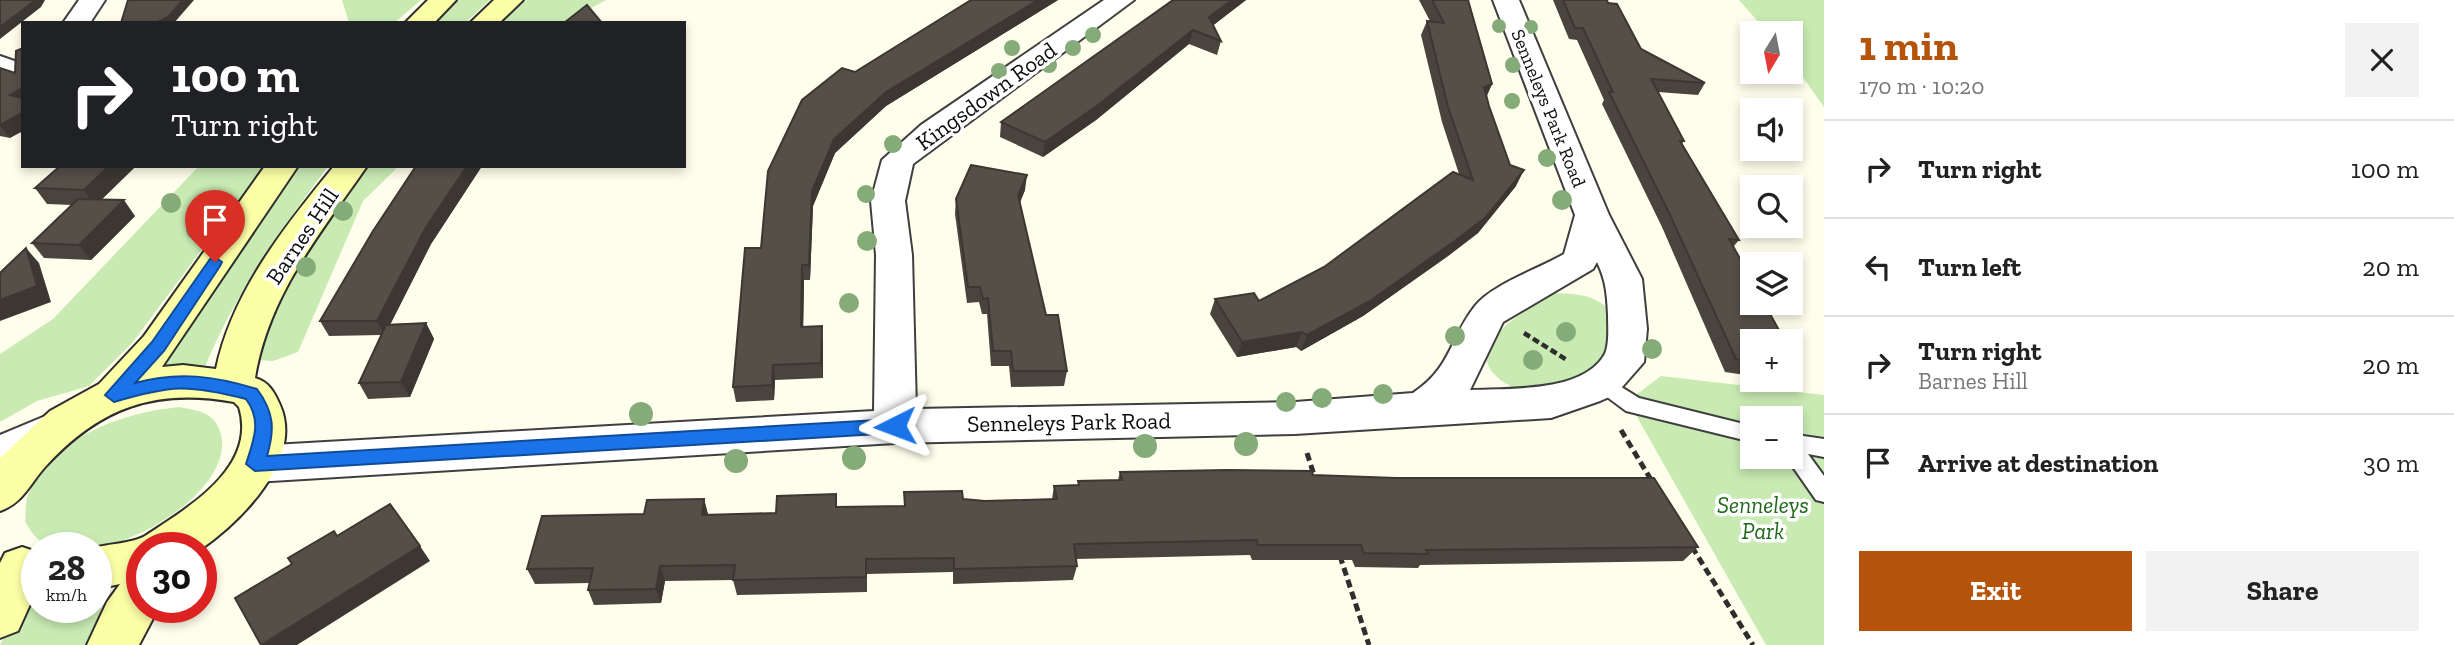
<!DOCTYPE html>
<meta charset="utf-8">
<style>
:root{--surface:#fff;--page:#f2f2f2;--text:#222;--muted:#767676;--line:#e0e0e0;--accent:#b45309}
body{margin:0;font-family:"Zilla Slab",serif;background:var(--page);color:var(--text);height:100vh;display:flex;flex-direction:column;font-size:26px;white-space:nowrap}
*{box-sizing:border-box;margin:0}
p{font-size:23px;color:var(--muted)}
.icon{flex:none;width:38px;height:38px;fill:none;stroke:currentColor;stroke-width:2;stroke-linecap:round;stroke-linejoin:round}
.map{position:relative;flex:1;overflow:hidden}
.details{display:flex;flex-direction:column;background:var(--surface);width:630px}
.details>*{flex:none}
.hud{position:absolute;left:21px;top:21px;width:665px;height:147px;border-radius:0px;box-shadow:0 4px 10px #0003;background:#202124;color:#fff;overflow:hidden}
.needle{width:46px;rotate:190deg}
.tools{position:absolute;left:1740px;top:21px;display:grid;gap:14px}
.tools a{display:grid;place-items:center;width:63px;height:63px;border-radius:0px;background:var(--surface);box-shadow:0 4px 10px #0003;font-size:35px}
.speed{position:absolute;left:21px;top:532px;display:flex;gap:14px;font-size:35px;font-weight:700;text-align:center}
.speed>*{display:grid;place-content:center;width:91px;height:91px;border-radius:50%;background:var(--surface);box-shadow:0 4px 10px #0003;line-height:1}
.speed small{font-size:18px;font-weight:400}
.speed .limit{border:10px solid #d22;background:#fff;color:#111}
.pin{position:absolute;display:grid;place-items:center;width:60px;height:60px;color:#fff;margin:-72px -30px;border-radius:50% 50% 50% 0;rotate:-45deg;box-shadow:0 0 7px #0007}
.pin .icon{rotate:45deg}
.me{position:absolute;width:77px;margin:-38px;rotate:267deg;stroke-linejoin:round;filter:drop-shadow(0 0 5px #0008)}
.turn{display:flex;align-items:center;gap:24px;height:147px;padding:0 35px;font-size:32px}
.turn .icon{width:91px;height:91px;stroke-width:2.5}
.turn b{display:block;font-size:49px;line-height:60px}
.round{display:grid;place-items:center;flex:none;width:74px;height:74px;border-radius:0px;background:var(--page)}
.summary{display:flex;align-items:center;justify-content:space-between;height:119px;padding:0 35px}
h1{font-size:42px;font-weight:700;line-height:52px;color:var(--accent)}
.primary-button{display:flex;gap:14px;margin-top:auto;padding:14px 35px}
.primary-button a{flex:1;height:80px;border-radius:0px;background:var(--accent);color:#fff;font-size:28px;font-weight:700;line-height:80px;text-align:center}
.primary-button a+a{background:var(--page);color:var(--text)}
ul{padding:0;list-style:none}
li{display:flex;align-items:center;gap:21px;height:98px;padding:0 35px;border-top:2px solid var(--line)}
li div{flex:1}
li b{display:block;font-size:26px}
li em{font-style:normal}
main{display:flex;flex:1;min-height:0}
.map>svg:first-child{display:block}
.green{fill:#c9ebb3;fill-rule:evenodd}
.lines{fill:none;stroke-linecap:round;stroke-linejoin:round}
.service-casing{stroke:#3f3f3f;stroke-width:4}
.minor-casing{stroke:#3f3f3f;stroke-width:4}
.tertiary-casing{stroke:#3f3f3f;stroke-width:4}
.secondary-casing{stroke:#2e2e2e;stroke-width:4}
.path-far1{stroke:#2e2e2e;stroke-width:4.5;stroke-dasharray:7 3.5;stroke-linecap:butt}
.path{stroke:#2e2e2e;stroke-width:5;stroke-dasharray:8 4.5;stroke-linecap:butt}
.service{fill:#fff;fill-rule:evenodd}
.minor{fill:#fff;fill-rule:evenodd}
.tertiary{fill:#fff;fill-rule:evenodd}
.secondary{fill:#fdffa7;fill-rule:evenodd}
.tree{fill:#84ab78}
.wall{fill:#4a443e}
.shaded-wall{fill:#3c3732}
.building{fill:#564f48;stroke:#3c3732;stroke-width:2}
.route{fill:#1a73e8;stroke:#114b97;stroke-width:2}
.labels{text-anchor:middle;stroke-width:7;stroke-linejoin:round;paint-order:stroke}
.far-street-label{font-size:19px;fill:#0c0c0c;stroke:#fff}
.street-label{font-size:23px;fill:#0c0c0c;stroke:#fff}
.park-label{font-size:23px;font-style:italic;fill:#1f6719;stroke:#fff}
</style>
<main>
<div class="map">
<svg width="1824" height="645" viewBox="0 0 1824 645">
<rect width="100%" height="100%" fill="#fffeec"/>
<g class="green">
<path d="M342,0H421L394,23H349Z"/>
<path d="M456,0H490L465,23H430Z"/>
<path d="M527,0H606L564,23H497Z"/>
<path d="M1739,0H1824V107L1790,59V33H1768Z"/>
<path d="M199,166H264L133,342L89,386L37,401L0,422V354L53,319Z"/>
<path d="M291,166H328C280,231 235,294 204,369L152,375Z"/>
<path d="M360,166H399L363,201L298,352L273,361L257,360L285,284Z"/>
<path d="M1554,293C1570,294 1586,293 1601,303C1630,322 1607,370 1584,385C1560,401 1514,396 1494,374C1489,370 1487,361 1484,355C1497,325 1526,310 1554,293Z"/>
<path d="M1661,376L1824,395V645H1766L1628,401ZM1752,418H1790V457H1752Z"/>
<path d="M180,407C188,409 199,410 206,414C216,419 221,430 222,440C228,504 84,579 38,539C33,535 29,527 25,522C26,514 25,503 28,495C51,437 124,412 180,407Z"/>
<path d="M105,596L89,645H0L20,606L96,607V597Z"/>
</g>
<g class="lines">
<defs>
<g id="service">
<path d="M1602,375L1639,398L1752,426V442L1626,411L1595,388L1592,383L1595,378Z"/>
<path d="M1790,434L1824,439V457L1808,454L1824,476V502L1816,500L1786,457H1790Z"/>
</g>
<g id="minor">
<path d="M79,0H105L90,23H63Z"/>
<path d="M1104,0H1134L913,164L905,201L912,255L916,409L1295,402L1413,393C1452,367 1449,339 1475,306C1491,285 1540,268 1564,254L1575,215L1493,0H1519L1609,215L1642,279L1647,329L1644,362L1616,394L1600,401L1551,418L1295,434L895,443L255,482L239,477L233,464L239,451L255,446L874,411L876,255L871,201L882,160L921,125ZM1597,262C1606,280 1607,295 1608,315C1608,326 1610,348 1603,357C1579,393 1508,388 1470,390L1503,322L1593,269Z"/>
<path d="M0,56L23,64V84L0,75Z"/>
</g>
<path id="tertiary" d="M55,412L70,417L76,429C63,454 26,461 0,469V435Z"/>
<g id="secondary">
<path d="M428,0H456L434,23H405Z"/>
<path d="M494,0H523L499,23H470Z"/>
<path d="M265,166H298L162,367L183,365L216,369C232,292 285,226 334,166H367C320,234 269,294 255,378C269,382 274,392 280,405C304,459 241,521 201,549L142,548V607H159L139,645H87L107,602L120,584L96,589V548H93C108,544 134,543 145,536C187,508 258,468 239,407L234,402C155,388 100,407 45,467C29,485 23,503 0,511V458L50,411L99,384L144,336Z"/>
<path d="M22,547L37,552V589L18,631L0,638V563L5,553Z"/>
</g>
</defs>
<use href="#service" class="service-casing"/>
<use href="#minor" class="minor-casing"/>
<use href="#tertiary" class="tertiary-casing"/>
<use href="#secondary" class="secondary-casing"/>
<path class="path-far1" d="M1524,333L1567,360"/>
<g class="path">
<path d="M1621,430L1653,483"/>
<path d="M1307,453L1315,478"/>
<path d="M1692,547L1753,645"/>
<path d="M1340,556L1369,645"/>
</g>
<use href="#service" class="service"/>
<use href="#minor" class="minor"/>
<use href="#tertiary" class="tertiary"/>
<use href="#secondary" class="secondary"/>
</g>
<g class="tree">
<circle cx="1499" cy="26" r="7"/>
<circle cx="1531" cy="27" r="7"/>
<circle cx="1093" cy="35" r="8"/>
<circle cx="1012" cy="48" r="8"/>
<circle cx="1073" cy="48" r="8"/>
<circle cx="1049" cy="65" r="8"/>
<circle cx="1513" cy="65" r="8"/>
<circle cx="999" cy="71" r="8"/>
<circle cx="1512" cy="101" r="8"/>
<circle cx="893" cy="144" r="9"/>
<circle cx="1547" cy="158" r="9"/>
<circle cx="866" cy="194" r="9"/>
<circle cx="1562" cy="200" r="10"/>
<circle cx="171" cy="203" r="10"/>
<circle cx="343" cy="211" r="10"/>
<circle cx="196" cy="230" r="10"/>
<circle cx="867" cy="241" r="10"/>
<circle cx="306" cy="267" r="10"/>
<circle cx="849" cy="303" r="10"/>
<circle cx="1566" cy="332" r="10"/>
<circle cx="1455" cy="336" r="10"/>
<circle cx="1652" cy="349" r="10"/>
<circle cx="1533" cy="360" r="10"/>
<circle cx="1383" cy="394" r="10"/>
<circle cx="1322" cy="398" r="10"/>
<circle cx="1286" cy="402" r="10"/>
<circle cx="641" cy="414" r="12"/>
<circle cx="1246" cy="444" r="12"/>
<circle cx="1145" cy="446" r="12"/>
<circle cx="854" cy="458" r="12"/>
<circle cx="736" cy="461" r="12"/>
</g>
<g class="wall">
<path d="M971,0H1058L886,106L835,153L813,206L810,280H804L803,327L823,341V378L775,380L774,400L736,402L733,387L761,248L855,72Z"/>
<path d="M1173,0H1246L1213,25L1221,41L1217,55L1189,44L1096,120L1043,157L1000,137L1001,122Z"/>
<path d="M1419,0H1468L1492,84L1486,97L1489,106L1516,186L1478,233L1448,256L1363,316L1301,351L1296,347L1237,357L1210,314L1215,299L1259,301L1324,267L1459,174L1442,122L1421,35L1427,21H1430Z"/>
<path d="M1553,0H1607L1641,49L1705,83L1698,95L1658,92L1684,141L1682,144L1739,240L1734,246L1752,341V376L1725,372L1662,227L1602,104L1604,100L1577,40L1569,39Z"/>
<path d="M0,68L10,138L0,136Z"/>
<path d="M60,166H136L102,199L135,216L91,260L44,258L32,243L72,205L47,204L35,188Z"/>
<path d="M416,166H482L431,244L390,324L426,323L434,339L410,397L368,399L359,383L381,335L329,336L320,321Z"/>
<path d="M1025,190L1020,202L1046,315L1067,371L1064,386L1011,387L1009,366H991L987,314H982L979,302L967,303L955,214L956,199Z"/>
<path d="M1790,351L1801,370L1789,382L1773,380H1790Z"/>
<path d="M1120,472L1313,475L1698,547L1683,561L1420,565L1418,568L1355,567L1352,560H1252L1250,555L1076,559L1077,566L1073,580L953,584V572L867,574V592L737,595L733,580L665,581L661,603L594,605L588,590L590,583L535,584L527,569L644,514L704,499L708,515L776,513L836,494L837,507L904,506L963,499L985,501L1052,499L1054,486L1078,485V481L1118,480Z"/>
</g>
<g class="shaded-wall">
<path d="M36,0H45L41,7L0,39V27Z"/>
<path d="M183,0H194L174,23H156Z"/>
<path d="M1038,0H1058L886,106L835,153L813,206L810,280L809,265L812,191L834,139L886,92Z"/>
<path d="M1232,0H1246L1206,31L1209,17Z"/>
<path d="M1193,30L1189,44L1096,120L1043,157L1045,142Z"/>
<path d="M1492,84L1486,98L1484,87Z"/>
<path d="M23,88V106L10,95Z"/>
<path d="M23,112V131L10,138L0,125Z"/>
<path d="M109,166H136L95,206L84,190Z"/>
<path d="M467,166H482L431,244L385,335L377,321L425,229Z"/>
<path d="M1524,170L1516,186L1478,233L1448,256L1363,316L1301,351L1307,335Z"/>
<path d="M1027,175L1025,190L1017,210L1018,195Z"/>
<path d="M124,200L135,216L91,260L79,245Z"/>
<path d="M26,248L39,263L51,302L0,321V300Z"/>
<path d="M802,265L804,280L803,342L801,327Z"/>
<path d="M426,323L434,339L410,397L401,382Z"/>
<path d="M822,326L823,341V378L821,363Z"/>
<path d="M1302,332L1296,347L1237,357L1242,342Z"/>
<path d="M773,365L775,380L774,400L772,385Z"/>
<path d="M704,499L708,514L706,530L702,515Z"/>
<path d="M420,546L430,561L297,645H262Z"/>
<path d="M660,566L665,581L661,603L656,589Z"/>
</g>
<g class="building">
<path d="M0,0H36L0,27Z"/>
<path d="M128,0H183L168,17L156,23H121Z"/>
<path d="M971,0H1038L886,92L834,139L812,191L809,265H802L801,327L822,326L821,363L773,365L772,385L733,387L745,248H761L768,171L802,100L842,68L855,72Z"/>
<path d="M1173,0H1232L1209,17L1221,41L1193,30L1098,105L1045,142L1001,122Z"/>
<path d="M1432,0H1468L1492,84L1484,87L1489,106L1510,165L1524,170L1486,217L1456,240L1370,301L1307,335L1302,332L1242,342L1215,299L1254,293L1259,301L1324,267L1453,172L1473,180L1448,107L1427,21L1444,23Z"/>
<path d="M1563,0H1607L1608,3L1617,4L1641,49L1705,83L1651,79L1684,141H1680L1739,240L1729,239L1752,280V303H1764L1785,341H1752V362L1736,359L1670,215L1609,92H1613L1583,28H1575Z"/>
<path d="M587,5L602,23H564Z"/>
<path d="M23,48V88L10,95L23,98V112L0,125V68L15,73L16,51Z"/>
<path d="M971,165L1027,175L1018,195L1046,315H1058L1067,371H1013L1011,351H993L988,298L983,299L980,287H968L956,199Z"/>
<path d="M60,166H109L84,190L35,188Z"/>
<path d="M416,166H467L425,229L377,321H320L373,231Z"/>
<path d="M78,199L124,200L79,245L32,243Z"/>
<path d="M26,248L37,286L0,300V273Z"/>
<path d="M426,323L401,382L359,383L386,325Z"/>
<path d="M1790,351L1801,370L1790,368Z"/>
<path d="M1227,470L1312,471L1313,475L1396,478H1654L1698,547L1426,550L1428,554L1364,553L1361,545H1258L1257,540L1074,544L1077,566L954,569V558L866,559V577L733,580L735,565L660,566L656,589L588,590L593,568L527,569L542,516L644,514L647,500L704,499L702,515L776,513L777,496L836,494V507L905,506L904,492L962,491L963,499L985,501L1057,499L1054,486L1079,485L1078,481L1122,480L1120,472Z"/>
<path d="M390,504L420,546L261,645L235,598L292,564L288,558L334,531L337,536Z"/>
</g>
<path class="route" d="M215,257L222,262L220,266L164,351L135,383C178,371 215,376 257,389C274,412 275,429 267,456L895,419L904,426L895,433L255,471L246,464C254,439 262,421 246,399C188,384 171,385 114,402L105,395L152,342L210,259Z"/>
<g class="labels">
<g class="far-street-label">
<text transform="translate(1549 108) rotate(68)" y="7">Senneleys Park Road</text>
</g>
<g class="street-label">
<text transform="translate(986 96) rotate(-36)" y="8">Kingsdown Road</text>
<text transform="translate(302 236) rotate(-56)" y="8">Barnes Hill</text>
<text transform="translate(1069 422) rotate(-1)" y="8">Senneleys Park Road</text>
</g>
<g class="park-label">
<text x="1763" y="513">Senneleys<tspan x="1763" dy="26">Park</tspan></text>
</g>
</g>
</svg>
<div class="tools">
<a><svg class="needle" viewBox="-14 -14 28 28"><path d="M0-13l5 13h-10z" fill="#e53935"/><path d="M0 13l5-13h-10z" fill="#767676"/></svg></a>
<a><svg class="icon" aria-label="sound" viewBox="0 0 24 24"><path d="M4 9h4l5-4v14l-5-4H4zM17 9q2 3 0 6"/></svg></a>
<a><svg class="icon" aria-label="search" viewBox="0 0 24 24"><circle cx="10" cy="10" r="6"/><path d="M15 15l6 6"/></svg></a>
<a><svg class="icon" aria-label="layers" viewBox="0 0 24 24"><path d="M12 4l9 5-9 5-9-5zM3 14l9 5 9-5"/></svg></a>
<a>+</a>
<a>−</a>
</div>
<div class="speed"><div>28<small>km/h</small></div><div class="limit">30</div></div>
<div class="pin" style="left:215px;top:262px;background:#d93025"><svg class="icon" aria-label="arrive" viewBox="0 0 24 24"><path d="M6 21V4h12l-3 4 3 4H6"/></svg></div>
<svg class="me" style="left:895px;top:426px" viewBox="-20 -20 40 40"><path d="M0-17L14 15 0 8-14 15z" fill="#1a73e8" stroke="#fff" stroke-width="4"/></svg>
<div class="hud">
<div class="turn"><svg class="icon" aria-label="right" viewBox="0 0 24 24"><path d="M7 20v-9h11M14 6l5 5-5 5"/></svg><div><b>100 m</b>Turn right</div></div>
</div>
</div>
<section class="details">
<div class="summary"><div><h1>1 min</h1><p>170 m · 10:20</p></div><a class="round"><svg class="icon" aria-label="close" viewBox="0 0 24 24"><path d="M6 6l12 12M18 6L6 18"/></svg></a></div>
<ul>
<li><svg class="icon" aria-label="right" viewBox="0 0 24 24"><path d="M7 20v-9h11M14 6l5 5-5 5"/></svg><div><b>Turn right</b></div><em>100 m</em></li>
<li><svg class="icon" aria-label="left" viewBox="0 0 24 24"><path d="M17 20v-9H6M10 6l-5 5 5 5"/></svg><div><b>Turn left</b></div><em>20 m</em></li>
<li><svg class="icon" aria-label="right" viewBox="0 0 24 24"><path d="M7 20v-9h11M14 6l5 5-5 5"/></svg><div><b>Turn right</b><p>Barnes Hill</p></div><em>20 m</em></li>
<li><svg class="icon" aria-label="arrive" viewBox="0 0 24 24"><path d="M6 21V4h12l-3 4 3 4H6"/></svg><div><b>Arrive at destination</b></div><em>30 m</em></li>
</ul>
<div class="primary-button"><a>Exit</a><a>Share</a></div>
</section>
</main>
